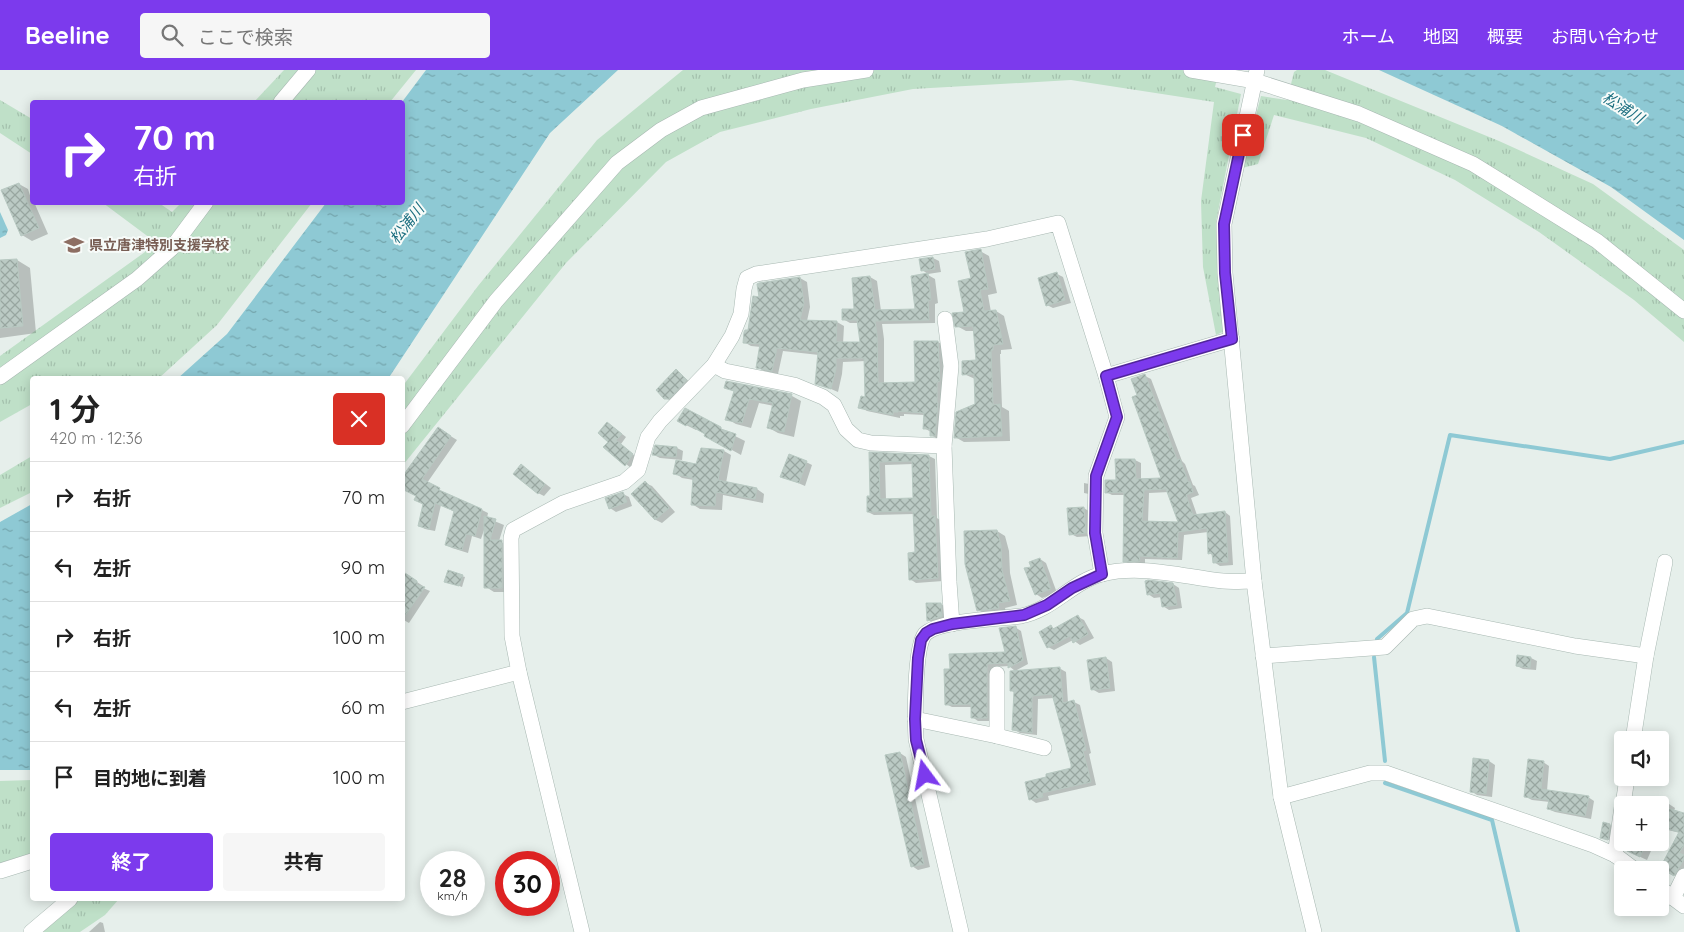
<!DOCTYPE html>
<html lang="ja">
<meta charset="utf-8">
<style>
:root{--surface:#fff;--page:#f6f6f6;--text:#222;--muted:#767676;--line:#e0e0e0;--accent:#7c3aed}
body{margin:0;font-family:Quicksand,"Noto Sans JP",sans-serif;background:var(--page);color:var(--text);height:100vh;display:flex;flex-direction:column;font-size:19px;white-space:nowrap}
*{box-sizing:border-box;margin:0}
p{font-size:16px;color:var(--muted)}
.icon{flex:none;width:28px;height:28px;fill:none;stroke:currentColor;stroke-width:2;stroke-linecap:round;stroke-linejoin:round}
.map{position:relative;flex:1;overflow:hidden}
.drawer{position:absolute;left:30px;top:306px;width:375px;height:525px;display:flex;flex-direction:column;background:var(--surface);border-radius:5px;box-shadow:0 2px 12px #0003}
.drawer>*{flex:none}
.top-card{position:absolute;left:30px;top:30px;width:375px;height:105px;border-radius:5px;box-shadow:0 2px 12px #0003;background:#7c3aed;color:#fff;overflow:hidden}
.buttons{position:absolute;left:1614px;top:661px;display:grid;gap:10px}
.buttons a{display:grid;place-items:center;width:55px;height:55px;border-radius:5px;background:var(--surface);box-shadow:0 2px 12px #0003;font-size:25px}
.speed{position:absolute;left:420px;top:781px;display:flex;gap:10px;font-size:25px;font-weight:700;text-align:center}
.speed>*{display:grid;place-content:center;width:65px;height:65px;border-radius:50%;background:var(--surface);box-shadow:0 2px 12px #0003;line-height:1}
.speed small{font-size:12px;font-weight:400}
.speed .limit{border:8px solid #d22;background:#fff;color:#111}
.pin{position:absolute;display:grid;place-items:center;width:42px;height:42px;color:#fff;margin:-21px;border-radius:10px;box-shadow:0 2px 8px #0006}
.me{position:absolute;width:55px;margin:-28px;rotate:347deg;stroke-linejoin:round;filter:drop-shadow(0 0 4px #0008)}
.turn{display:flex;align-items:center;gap:18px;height:105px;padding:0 20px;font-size:22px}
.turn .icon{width:65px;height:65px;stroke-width:2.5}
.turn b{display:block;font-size:35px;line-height:42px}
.round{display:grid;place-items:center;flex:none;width:52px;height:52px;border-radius:5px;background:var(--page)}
.headline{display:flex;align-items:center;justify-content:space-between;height:85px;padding:0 20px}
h1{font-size:30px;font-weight:700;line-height:38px}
.cta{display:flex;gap:10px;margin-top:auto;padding:10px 20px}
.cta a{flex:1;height:58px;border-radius:5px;background:var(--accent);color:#fff;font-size:20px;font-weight:700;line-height:58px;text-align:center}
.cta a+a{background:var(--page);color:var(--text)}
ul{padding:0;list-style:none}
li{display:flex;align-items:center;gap:15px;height:70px;padding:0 20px;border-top:1px solid var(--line)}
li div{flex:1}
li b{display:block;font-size:19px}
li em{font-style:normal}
header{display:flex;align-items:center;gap:30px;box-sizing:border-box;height:70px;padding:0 25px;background:var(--accent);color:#fff}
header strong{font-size:24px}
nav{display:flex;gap:28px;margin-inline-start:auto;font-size:18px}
.search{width:350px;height:45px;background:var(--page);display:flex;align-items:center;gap:12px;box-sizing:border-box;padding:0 18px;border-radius:5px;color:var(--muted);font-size:19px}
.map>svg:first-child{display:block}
.grass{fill:url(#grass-tufts)}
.water{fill:url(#water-ripples)}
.shadow{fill:#0003;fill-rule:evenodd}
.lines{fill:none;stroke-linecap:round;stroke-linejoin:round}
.stream{stroke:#8ec9d4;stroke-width:4}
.building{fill:url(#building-cross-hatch);stroke:#b8c9c2;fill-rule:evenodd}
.minor-casing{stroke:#a8b8b2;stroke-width:16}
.minor{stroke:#fff;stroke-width:15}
.route-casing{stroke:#51269a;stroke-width:12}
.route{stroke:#7c3aed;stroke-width:9}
.labels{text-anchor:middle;stroke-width:4;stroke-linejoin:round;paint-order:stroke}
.education-label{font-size:14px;font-weight:bold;fill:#785e54;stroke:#f7fbf9;text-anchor:start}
.water-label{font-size:15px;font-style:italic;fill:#1c6f80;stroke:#f7fbf9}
</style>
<header>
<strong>Beeline</strong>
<div class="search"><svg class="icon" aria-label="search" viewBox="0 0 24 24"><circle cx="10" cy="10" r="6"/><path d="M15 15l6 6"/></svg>ここで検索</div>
<nav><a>ホーム</a><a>地図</a><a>概要</a><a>お問い合わせ</a></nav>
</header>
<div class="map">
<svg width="1684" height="862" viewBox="0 0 1684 862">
<defs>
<pattern id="grass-tufts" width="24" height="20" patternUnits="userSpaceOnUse" patternTransform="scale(1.25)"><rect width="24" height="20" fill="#bfe0c8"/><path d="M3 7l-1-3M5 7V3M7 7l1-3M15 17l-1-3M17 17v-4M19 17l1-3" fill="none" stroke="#a4c1ad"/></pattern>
<pattern id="water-ripples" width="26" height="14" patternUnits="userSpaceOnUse" patternTransform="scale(1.25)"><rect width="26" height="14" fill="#8ec9d4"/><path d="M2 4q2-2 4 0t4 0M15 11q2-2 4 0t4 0" fill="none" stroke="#74a5ad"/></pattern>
<pattern id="building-cross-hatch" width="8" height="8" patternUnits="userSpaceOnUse" patternTransform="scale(1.25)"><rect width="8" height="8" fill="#bbcac4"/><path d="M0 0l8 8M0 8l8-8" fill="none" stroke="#98a6a0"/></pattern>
</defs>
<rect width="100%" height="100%" fill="#e6efeb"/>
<g class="grass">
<path d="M284,0H416L390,32H254Z"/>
<path d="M683,0H1219L1215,17L1241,24L1216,152L1218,200L1225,261L1216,265L1203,197L1201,131L1214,32L1071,10L913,19L811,39L720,62L666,92L566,193L403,395L402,317L478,216L597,70Z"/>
<path d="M1297,0H1325L1499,71L1593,114L1684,180V272L1634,230L1539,162L1455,110L1366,68L1274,45L1258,94L1242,98L1261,26L1287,30L1294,2Z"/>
<path d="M0,30L32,49V84L0,63Z"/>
<path d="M103,133H159L172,142L181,133H312L217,255L158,309H32V334L0,352V286L145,182L150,168Z"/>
<path d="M32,386V422L0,438V405Z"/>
<path d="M32,710V783L0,793V711Z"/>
<path d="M79,829H119L105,845L80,862H41Z"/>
</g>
<g class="water">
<path d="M426,0H618L550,63L388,309H177L227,264L326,133L402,132V32Z"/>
<path d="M1379,0H1684V170L1611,117L1502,56Z"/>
<path d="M0,142L8,160L6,165L0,168Z"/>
<path d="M32,434V700H0V452Z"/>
</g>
<g class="shadow">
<path d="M19,114L28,119L32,132H34L48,164L32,171L22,165Z"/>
<path d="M980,181L989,186L997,223L988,225L991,242L996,241L1004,246L1012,279L1001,280V284H1000L1002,337L1009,341L1010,371L964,372L955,367L976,335L975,309L964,304L977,292L975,261H966L957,256L966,243L972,209Z"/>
<path d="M933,188L939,191L941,202L928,204L922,200Z"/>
<path d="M17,190L30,198L36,263L0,268V192Z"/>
<path d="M1057,204L1063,207L1071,233L1053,238L1047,235Z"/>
<path d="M928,205L935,209L938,233L935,234V253L882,254L884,269V314L916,313L938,272L945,276L938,369L931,365V362L924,358L925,345L904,344V346H900V348L867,341L860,337L866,328V291L843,292L842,304L838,322L817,313L819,285L783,281L778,304L764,301L757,297L761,277L751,276L744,272L760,228L800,208L807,212L810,237L807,251L837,252L844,256L843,274L861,273L859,253H850L843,249L855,240L870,207L877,211L881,241L916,240Z"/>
<path d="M677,301L692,314L672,331L665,328Z"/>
<path d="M1145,306L1151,309L1182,391L1185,394L1193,415L1195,416L1199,425L1191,428L1197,445L1225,442L1230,446L1233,495L1220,496L1214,492V486L1209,483L1208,462L1184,465L1182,490L1145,489V494H1130L1124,491L1125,425H1112L1106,422L1135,390L1141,393V410L1163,409L1139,326ZM1169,422L1180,453L1148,452L1149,423Z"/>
<path d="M727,312L792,326L801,331L794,367L778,363L769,358L774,336L759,333L751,358L736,354L727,349L735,322L726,317Z"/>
<path d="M678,351L721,359L745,371L741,385L705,365L706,363L697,358L696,360Z"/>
<path d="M608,353L626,367L621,374L637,388L631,398L605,377L609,372Z"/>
<path d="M444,362L457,370L427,413L445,424L482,440L488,443L487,448L504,455L499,471L510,476V522H494L486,517L485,457L481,469L472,466L468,483L452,478L446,475L455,442L441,435L435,461L425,459L419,456L424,434L418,426L402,418Z"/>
<path d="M677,378L683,381L682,390L660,388L654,385Z"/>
<path d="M724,381L731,385L726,413L757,419L764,424L763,433L723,425L722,440L700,439L692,434L694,410L682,408L675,403L697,395Z"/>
<path d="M870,383L929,386L935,389L937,448L941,451L943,511L916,513L910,509L916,484L914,444L874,445L868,442L872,427ZM913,394L914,429L886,430L885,395Z"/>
<path d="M806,392L812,395L805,416L782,406Z"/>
<path d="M521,395L551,418L544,426L538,423Z"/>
<path d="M645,413L652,416L675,442L662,453L656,450L633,424Z"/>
<path d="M1084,413L1089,414V424L1084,423Z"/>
<path d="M623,424L629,427L632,436L616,442L610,438Z"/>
<path d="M1084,438L1090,442L1091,466L1077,467L1071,464Z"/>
<path d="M997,461L1005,466L1009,481L1010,503L1017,535L1005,538L1006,542L987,545L978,540Z"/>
<path d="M1040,489L1046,493L1057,523L1042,528L1036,524L1033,498Z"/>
<path d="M402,502L423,516V518L430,521L409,553L402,549Z"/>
<path d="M462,506L465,507L462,517L448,512Z"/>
<path d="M1173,514L1179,518L1182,538L1169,540L1163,536L1162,527L1154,528L1148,524Z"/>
<path d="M941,534L947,538L948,549L934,553L928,550Z"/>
<path d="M1078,547L1084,550L1094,568L1080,575L1073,570L1054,580L1048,577L1051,557L1055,559Z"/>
<path d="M1015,557L1021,561L1028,594L1015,601L1009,596L993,597V651H978L972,647V637H952L946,634L945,600L1007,583Z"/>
<path d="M1106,588L1112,592L1115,621L1099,623L1092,619Z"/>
<path d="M1531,588L1537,591L1536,600L1523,599L1517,596Z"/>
<path d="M1059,598L1066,602L1068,633L1074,632L1080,635L1091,683L1089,684L1096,715L1048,726L1049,730L1036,733L1030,729L1048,708L1072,699L1062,654L1054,628L1038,629L1037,665L1020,663L1013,659L1015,623L1012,621Z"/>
<path d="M900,683L906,687L930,797L918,800L912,796Z"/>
<path d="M1474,689L1489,691L1495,695L1492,727L1477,725L1471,721Z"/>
<path d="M1543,692L1549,696L1547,721L1588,727L1594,731L1591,749L1555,742L1548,739L1550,732L1532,730L1526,727Z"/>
<path d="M1653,730L1669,734L1675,738L1674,741L1684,744V802L1680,808L1661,798L1680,763L1660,758V735H1652Z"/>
<path d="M1610,755L1616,758L1614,772L1601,767Z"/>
<path d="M1632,772H1651L1654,774L1647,790L1634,784Z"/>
<path d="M100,852L103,853L105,862H89Z"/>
</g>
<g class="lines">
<g class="stream">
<path d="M1377,569L1407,543L1450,365L1610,389L1684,372"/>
<path d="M1374,587L1385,691"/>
<path d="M1385,713L1492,750L1518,862"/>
</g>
</g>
<g class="building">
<path d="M19,113L39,158L21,166L1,120Z"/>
<path d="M981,179L988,219L980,220L984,241L996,240L1003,274L993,275V280H991L993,335L1000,334L1002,366L954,368L956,342L975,334L974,304L962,305V291L976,290L973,256L955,257L952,243L964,242L958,211L971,208L965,182Z"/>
<path d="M933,187L935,199L921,201L919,189Z"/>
<path d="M17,189L23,256L0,258V190Z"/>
<path d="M1057,202L1065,230L1046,236L1038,208Z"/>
<path d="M928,203L931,230H928L929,250L875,251L877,265L878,313L915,312L914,271H938L940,311L937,312V333H938L935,366H930V359H923L924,343L897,341L898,342H893V345L858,338L861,326L865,327L864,288H836V299L831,319L815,314L818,282L777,278L772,301L756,298L760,274L743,273L744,262L745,260H748L753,226L759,227L757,214L759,213L800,207L804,233L800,250L837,251L836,272H860L857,250H842V239H854L852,208L870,206L875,240L915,239L911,206Z"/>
<path d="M676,299L687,310L669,329H664L656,320Z"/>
<path d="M1145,304L1177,390L1180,389L1188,412H1190L1193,422L1186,425L1193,445L1225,441L1228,492L1213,493L1212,483L1208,484L1207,458L1178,462L1177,488L1139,486L1140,491L1123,492L1124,422L1105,423V410H1116L1115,389H1135L1136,409L1161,408L1132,327L1137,325L1131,309ZM1166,419L1178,452L1142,451L1144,420Z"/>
<path d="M726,311L792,324L784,362L767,358L773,333L749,329L742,353L725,350L734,321L724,318Z"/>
<path d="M685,338L721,357V359L736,364L731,381L704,366L705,364L687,354L686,356L677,351Z"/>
<path d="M607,352L622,364L616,370L633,384L625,396L603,377L608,372L598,363Z"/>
<path d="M438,357L451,366L422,409L440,418L439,420L482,439L475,466L466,464L462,480L445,475L454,441L435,433L429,459L418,456L423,434L414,430L416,426L402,419V408L407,400Z"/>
<path d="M655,375L677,377L676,387L652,385Z"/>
<path d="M701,378L724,380L718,410L757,418L755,429L716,422L715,436L691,435L693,408L673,404L676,390L696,394Z"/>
<path d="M869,382L929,385L931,446H935L938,508L909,510L908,483L915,482L913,441L867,442V426H870ZM912,391L913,428L880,429L879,392Z"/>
<path d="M789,384L807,391L799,413L780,407Z"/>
<path d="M521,394L545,414L538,424L513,404Z"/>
<path d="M645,411L669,438L655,450L631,424Z"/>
<path d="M623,422L627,432L609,439L605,428Z"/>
<path d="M1084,437L1086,463L1069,465L1067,438Z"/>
<path d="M484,446L496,449L490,470H502V518H484Z"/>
<path d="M997,460L1001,475L1002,500L1010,531L998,533L999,538L977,541L965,494L964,461Z"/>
<path d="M1040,488L1051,519L1035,525L1024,498L1031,497L1029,492Z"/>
<path d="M448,500L463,505L459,516L444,512Z"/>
<path d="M402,501L417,511V515L425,517L402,550Z"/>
<path d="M1148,510L1173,513L1177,535L1162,537L1160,523L1147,525L1145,511Z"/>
<path d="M926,533H941L942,546L927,551Z"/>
<path d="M1078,545L1088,564L1073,573L1070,566L1047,578L1039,562L1051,555L1053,559Z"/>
<path d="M1016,556L1023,590L1008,598V593L987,594V648H971V634L945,635L944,599H950L949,584L1005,582L999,558Z"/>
<path d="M1517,585L1531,587L1530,598L1516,596Z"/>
<path d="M1106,587L1110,618L1091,620L1087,590Z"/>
<path d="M1060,597L1063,633L1074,630L1086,680L1083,681L1091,712L1042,723L1043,727L1029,730L1025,712L1046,707V704L1071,698V694L1052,624L1032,626V663L1012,660L1014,621H1010V601Z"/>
<path d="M900,682L924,794L911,797L885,685Z"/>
<path d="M1473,688L1489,690L1486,724L1470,722Z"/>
<path d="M1528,689L1544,691L1541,719L1589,726L1585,746L1547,739L1549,730L1524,727Z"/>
<path d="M1660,736L1684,743V775L1679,783L1684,785V789L1674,806L1660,798L1679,762L1660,757Z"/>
<path d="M1603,752L1610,754L1608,770L1600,768Z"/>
<path d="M1631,772H1647L1640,787L1627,781Z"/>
</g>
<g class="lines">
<defs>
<g id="minor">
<path d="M1191,0L1255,11L1359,44L1473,94L1597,171L1684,241"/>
<path d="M1257,0L1224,154L1225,203L1254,511L1281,727L1314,862"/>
<path d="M281,32L308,0"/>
<path d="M945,249L951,296L944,376L949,512L952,554"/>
<path d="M714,295L725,301L794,315L823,327L834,335L846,359L858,370L871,373L944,376"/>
<path d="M1106,306L1232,269"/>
<path d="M0,307L137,209L171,179L206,132"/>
<path d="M402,356L496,231L617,93L661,60L701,38L803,10L866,0"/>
<path d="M1263,586L1385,577L1413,549L1427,546L1575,576L1646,586"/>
<path d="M402,632L519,602"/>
<path d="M915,649L997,666L1044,678"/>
<path d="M997,666V604"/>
<path d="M1633,670L1646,586L1665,492"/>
<path d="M1281,727L1370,703H1386L1593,775L1615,785L1635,800"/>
<path d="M1623,735L1627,708"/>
<path d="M1615,785L1622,737"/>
<path d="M0,801L32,791"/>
<path d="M1660,818L1684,836"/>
<path d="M1673,828L1684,806"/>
<path d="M31,862L70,829"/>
<path d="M582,862L519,602L512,566L511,468L513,460L563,433L624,412L638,400L648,367L660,351L714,295L732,266L741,244L744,219L747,208L756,204L987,169L1058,153L1106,306L1117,347L1096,406L1095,463L1102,504"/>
<path d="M961,862L916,669C915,651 914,577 925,564C939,550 1000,549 1021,546C1052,540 1072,512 1102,504C1141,494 1184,507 1223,511C1233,512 1244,511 1254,511"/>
</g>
</defs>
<use href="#minor" class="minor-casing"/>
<use href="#minor" class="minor"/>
</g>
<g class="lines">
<defs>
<path id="route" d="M925,705L916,670L915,649L918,588L921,570L926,563L933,559L952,554L1024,545L1047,535L1072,518L1102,504L1095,463L1096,406L1117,347L1106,306L1232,269L1225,203L1224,154L1243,65"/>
</defs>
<use href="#route" class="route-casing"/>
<use href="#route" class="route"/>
</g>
<defs>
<symbol id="school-bare" viewBox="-9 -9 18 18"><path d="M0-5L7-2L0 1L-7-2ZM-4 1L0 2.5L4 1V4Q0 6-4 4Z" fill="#8d6e63" stroke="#f7fbf9" stroke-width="2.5" paint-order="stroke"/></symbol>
</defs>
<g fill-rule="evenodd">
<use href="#school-bare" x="60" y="161" width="28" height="28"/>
</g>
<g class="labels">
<g class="education-label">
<text x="89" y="180">県立唐津特別支援学校</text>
</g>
<g class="water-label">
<text transform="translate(1623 38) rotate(32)" y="5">松浦川</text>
<text transform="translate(407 154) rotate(-52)" y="5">松浦川</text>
</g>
</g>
</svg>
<div class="buttons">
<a><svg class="icon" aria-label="sound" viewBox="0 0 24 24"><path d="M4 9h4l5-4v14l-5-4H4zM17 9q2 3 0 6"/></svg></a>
<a>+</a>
<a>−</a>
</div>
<div class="speed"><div>28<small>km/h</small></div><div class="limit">30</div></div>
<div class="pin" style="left:1243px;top:65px;background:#d93025"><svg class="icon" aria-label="arrive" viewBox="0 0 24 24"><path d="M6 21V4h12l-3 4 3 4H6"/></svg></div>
<svg class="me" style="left:925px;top:705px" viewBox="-20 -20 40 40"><path d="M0-17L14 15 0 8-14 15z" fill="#7c3aed" stroke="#fff" stroke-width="4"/></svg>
<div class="top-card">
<div class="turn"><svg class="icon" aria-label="right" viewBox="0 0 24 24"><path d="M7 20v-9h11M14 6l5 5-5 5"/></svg><div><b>70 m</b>右折</div></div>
</div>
<section class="drawer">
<div class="headline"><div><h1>1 分</h1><p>420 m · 12:36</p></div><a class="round" style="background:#d93025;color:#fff"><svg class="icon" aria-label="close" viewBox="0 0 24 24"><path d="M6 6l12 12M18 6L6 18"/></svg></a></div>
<ul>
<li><svg class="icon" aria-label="right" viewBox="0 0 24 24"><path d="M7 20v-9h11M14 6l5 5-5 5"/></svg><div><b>右折</b></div><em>70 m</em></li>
<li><svg class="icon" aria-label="left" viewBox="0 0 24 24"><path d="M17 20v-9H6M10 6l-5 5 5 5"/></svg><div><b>左折</b></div><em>90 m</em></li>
<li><svg class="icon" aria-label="right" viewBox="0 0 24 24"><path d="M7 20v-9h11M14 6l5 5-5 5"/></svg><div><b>右折</b></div><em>100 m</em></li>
<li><svg class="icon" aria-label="left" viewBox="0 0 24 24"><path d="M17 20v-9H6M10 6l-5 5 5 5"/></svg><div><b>左折</b></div><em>60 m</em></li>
<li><svg class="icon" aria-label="arrive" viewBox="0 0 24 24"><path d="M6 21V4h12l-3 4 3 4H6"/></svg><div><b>目的地に到着</b></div><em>100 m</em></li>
</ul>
<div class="cta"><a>終了</a><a>共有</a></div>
</section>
</div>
